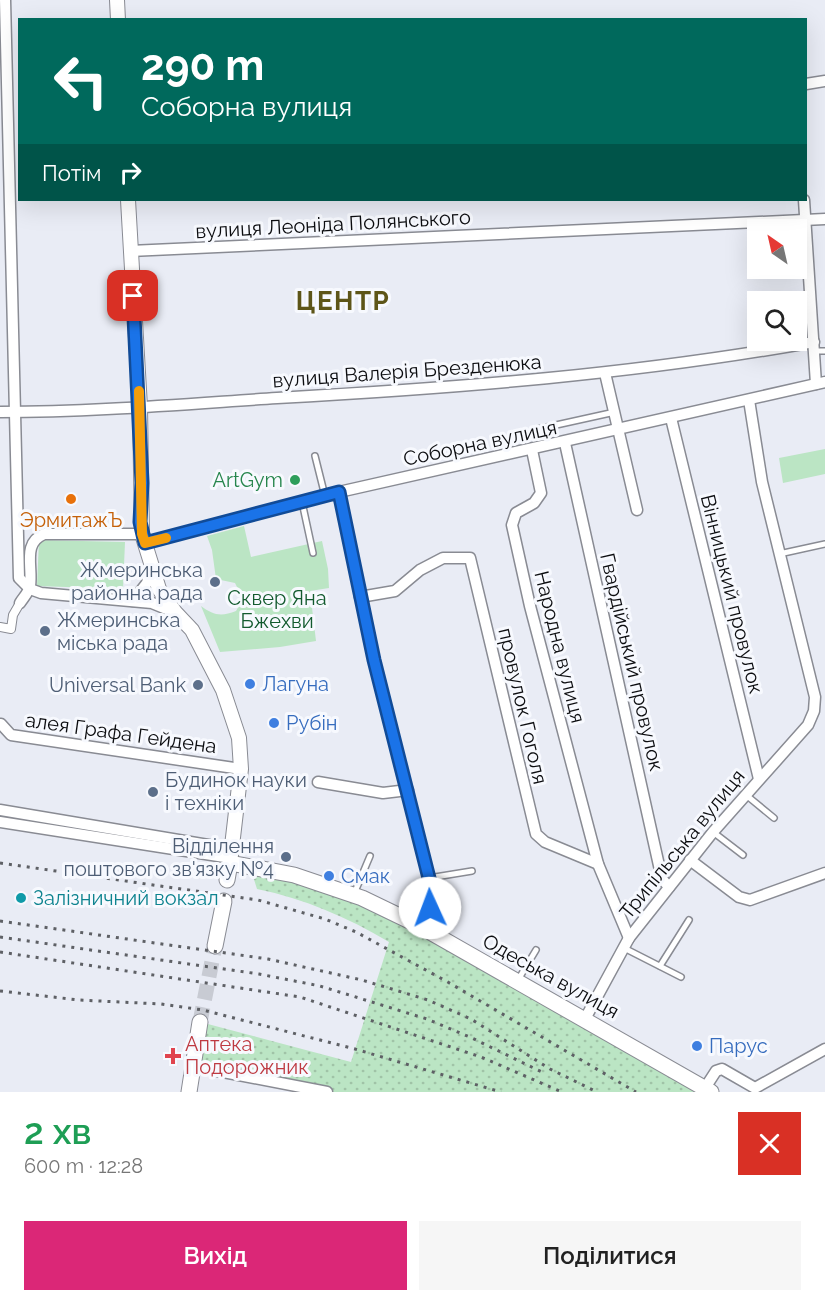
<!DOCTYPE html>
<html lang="uk">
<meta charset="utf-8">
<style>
:root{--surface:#fff;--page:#f6f6f6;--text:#222;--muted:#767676;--accent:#db2777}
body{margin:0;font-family:Raleway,sans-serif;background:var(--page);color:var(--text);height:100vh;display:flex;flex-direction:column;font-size:22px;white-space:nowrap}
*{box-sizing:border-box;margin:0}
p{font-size:20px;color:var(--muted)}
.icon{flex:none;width:33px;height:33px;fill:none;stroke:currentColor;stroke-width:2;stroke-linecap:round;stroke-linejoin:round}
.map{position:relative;height:1092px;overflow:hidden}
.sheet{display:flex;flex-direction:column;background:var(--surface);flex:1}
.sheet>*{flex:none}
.hud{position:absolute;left:18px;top:18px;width:789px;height:183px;border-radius:0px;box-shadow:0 6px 24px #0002;background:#00695c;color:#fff;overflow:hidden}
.needle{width:39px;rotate:326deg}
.controls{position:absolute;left:747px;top:219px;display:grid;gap:12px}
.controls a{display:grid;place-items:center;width:60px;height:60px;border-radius:0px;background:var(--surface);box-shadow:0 6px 24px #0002;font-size:30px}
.pin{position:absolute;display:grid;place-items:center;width:51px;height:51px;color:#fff;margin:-26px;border-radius:12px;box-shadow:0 3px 9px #0006}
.me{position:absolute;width:66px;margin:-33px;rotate:358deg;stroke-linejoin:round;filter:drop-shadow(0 0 4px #0008)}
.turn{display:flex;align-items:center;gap:21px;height:126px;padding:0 24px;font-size:27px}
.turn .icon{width:78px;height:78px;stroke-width:2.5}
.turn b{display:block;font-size:42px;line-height:51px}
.then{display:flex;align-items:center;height:57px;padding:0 24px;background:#0003;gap:12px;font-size:22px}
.round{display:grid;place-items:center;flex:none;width:63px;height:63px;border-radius:0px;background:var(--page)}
.headline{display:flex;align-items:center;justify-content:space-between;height:102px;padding:0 24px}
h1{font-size:36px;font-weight:600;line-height:45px;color:#1e9e55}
.primary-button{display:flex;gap:12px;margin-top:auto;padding:12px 24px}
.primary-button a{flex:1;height:69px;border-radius:0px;background:var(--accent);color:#fff;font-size:24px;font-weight:600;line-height:69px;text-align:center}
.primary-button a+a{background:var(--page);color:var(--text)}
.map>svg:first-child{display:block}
.grass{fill:url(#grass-dots)}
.park{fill:#bbe5c4}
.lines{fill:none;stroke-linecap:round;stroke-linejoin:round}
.secondary-tunnel{stroke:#c8cbd3;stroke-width:15;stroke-dasharray:15 8;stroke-linecap:butt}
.service-casing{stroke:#898b93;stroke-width:8}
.pedestrian-casing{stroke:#898b93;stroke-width:10}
.minor-casing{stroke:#898b93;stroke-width:13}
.tertiary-casing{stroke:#898b93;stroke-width:16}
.secondary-casing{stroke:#898b93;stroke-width:17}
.service{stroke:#fff;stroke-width:5}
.pedestrian{stroke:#fff;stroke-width:8}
.minor{stroke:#fff;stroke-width:10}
.tertiary{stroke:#fff;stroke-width:14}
.secondary{stroke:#fff;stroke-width:15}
.rail{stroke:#5e6065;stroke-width:3;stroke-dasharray:3 6;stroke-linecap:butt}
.route-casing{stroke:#114b97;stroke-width:15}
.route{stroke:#1a73e8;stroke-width:10}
.slow{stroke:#f59e0b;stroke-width:10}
.leisure-dot{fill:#2e9e5b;stroke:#f7f9fe;stroke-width:2}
.food-dot{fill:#e8710a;stroke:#f7f9fe;stroke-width:2}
.service-dot{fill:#5c6f8a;stroke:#f7f9fe;stroke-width:2}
.shop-dot{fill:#3f7fe0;stroke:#f7f9fe;stroke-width:2}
.culture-dot{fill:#0f9aa8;stroke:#f7f9fe;stroke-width:2}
.health-dot{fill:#e0444e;stroke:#f7f9fe;stroke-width:2}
.labels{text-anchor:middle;stroke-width:6;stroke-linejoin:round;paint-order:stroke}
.street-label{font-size:20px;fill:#0c0d10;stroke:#f7f9fe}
.leisure-label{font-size:20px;fill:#27864d;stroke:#f7f9fe;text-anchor:end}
.food-label{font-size:20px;fill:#c56008;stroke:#f7f9fe}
.service-label{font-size:20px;fill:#4e5e75;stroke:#f7f9fe;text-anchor:end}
.park-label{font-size:20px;fill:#125a2e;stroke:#f7f9fe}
.shop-label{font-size:20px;fill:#366cbe;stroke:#f7f9fe;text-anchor:start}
.culture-label{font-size:20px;fill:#0d838f;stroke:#f7f9fe;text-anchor:start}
.health-label{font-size:20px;fill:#be3a42;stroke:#f7f9fe;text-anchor:start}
.district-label{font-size:26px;font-weight:bold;letter-spacing:1.5px;fill:#5d5518;stroke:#f7f9fe}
</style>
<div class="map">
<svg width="825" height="1092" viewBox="0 0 825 1092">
<defs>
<pattern id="grass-dots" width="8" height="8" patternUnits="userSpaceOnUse" patternTransform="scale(1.5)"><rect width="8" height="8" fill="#bbe5c4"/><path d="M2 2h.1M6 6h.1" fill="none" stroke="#a0c3a7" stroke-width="1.8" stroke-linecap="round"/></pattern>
</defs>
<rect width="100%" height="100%" fill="#e9ecf5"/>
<path class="grass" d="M250,867L362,898L711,1092H326L192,1066L204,1023L351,1062L389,942C347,917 305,899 257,889Z"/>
<g class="park">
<path d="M825,449V474L783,483L779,458Z"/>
<path d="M244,526L251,557L322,541L328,569L329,588L310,591L316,641L280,647L220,652L201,606C213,615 221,617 236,611L243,599L235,583L216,579L212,550L207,536Z"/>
<path d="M39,540L125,542L123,589L37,586Z"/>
</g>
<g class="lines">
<path class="secondary-tunnel" d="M200,1022L215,946"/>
<defs>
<g id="service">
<path d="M815,351H825"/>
<path d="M538,429L615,412"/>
<path d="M315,456L325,496"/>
<path d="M302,502L313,553"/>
<path d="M779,554L825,544"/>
<path d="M746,795L774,818"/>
<path d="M713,832L743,855"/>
<path d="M429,878L472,871"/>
<path d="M354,894L370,856"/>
<path d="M624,948L681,977"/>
<path d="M660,966L689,920"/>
<path d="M518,980L536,950"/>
</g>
<path id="pedestrian" d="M0,627L11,629L13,615L20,603"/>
<g id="minor">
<path d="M5,0L19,578L30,589L41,593L152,603L174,612"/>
<path d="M806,84L825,81"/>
<path d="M804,200L816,384"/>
<path d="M130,251L825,219"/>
<path d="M605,373L637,510"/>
<path d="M0,412C92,412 185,404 277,398C457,388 636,374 814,342"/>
<path d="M671,418L759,779"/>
<path d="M565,443L662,879L669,887"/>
<path d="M532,450L541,493L534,503L516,513L512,525L530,606L598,864L629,938"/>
<path d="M339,492L374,660L433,894L430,907L418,925"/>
<path d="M145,543L339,492L825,382"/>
<path d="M360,597L395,591L420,570L443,558H470L536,834L545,842L598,864"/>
<path d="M133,601L147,583L151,567"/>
<path d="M20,603C23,598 29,592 30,586C33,567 22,543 44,534H142"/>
<path d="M1,724L11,735L241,769"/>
<path d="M318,782L383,793L408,790"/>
<path d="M0,810L232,849"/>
<path d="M0,822L231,858"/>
<path d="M690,860L739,897L750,900L825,873"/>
<path d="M585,1019L629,938L713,832L808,725L814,711L815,697L762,482L749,400"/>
<path d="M192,1066L327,1092"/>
<path d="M705,1088L716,1071L722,1069L755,1088L825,1049"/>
</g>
<g id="tertiary">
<path d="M117,0L118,20"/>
<path d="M128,200L140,407L142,534L159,589L175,612L192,630L223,690L239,738L241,769L230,863"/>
</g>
<g id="secondary">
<path d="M227,880L230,863L294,875L362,898L418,925L711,1092"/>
<path d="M215,946L224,901"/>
<path d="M189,1092L200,1022"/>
</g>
</defs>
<use href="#service" class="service-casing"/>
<use href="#pedestrian" class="pedestrian-casing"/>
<use href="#minor" class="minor-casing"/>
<use href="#tertiary" class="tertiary-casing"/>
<use href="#secondary" class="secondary-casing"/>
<use href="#service" class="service"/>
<use href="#pedestrian" class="pedestrian"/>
<use href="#minor" class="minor"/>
<use href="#tertiary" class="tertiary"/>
<use href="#secondary" class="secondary"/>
<g class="rail">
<path d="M0,863L258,900L325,919L356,932L446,981L636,1092"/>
<path d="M0,921L268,959L362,980L428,1000L471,1019L550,1069L597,1092"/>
<path d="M0,937L259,974L320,986L427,1019L472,1038L546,1074"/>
<path d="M0,952L300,997L481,1057L562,1092"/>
<path d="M0,991L79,1000L161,1004L203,1010L355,1049L501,1092"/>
</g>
</g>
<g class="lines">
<defs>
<path id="route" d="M133,296L142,483L140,522L145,543L339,492L374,660L433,894L430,908"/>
</defs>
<use href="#route" class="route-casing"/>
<use href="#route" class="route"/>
<path class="slow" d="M139,391L142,534L145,543L166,538"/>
</g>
<circle class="leisure-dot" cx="295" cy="480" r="6"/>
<circle class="food-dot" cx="71" cy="499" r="6"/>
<g class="service-dot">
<circle cx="215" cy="582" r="6"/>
<circle cx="45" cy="631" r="6"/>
<circle cx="198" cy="685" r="6"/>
<circle cx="153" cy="792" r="6"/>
<circle cx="286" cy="857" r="6"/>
</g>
<g class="shop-dot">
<circle cx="250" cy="684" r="6"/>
<circle cx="274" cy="723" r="6"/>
<circle cx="329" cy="876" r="6"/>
<circle cx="697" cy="1046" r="6"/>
</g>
<circle class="culture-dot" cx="21" cy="898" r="6"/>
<path class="health-dot" d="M170 1047h6v6h6v6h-6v6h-6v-6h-6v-6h6z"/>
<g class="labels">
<g class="street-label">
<text transform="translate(333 224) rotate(-3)" y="7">вулиця Леоніда Полянського</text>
<text transform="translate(407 371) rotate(-4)" y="7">вулиця Валерія Брезденюка</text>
<text transform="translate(480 443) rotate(-12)" y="7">Соборна вулиця</text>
<text transform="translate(732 594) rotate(76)" y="7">Вінницький провулок</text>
<text transform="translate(560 647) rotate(76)" y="7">Народна вулиця</text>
<text transform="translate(632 662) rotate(77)" y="7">Гвардійський провулок</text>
<text transform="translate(523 706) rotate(77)" y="7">провулок Гоголя</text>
<text transform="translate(121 733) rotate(8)" y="7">алея Графа Гейдена</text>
<text transform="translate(682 844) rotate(-51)" y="7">Трипільська вулиця</text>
<text transform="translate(551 976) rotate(29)" y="7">Одеська вулиця</text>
</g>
<g class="leisure-label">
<text x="283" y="487">ArtGym</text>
</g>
<g class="food-label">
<text x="71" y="527">ЭрмитажЪ</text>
</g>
<g class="service-label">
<text x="203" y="577">Жмеринська<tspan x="203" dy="23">районна рада</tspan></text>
<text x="57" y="627" text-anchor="start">Жмеринська<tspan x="57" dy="23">міська рада</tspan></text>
<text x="186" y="692">Universal Bank</text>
<text x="165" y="787" text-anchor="start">Будинок науки<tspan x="165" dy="23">і техніки</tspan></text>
<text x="274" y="853">Відділення<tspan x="274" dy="23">поштового зв'язку №4</tspan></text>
</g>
<g class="park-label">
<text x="277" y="605">Сквер Яна<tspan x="277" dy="23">Бжехви</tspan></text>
</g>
<g class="shop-label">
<text x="262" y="691">Лагуна</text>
<text x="286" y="730">Рубін</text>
<text x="341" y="883">Смак</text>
<text x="709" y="1053">Парус</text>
</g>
<g class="culture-label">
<text x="33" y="905">Залізничний вокзал</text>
</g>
<g class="health-label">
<text x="185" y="1051">Аптека<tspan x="185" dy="23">Подорожник</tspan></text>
</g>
<g class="district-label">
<text x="343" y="310">ЦЕНТР</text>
</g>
</g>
</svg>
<div class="controls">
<a><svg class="needle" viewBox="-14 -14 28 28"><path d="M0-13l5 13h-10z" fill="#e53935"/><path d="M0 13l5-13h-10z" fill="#767676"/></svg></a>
<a><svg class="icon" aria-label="search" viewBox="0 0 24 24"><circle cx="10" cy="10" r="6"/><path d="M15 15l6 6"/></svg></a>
</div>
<div class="pin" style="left:133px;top:296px;background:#d93025"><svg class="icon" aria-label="arrive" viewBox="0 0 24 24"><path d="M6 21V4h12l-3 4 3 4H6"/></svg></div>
<svg class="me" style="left:430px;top:908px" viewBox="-20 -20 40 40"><circle r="19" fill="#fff"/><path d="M0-13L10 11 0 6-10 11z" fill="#1a73e8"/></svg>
<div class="hud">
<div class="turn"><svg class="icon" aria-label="left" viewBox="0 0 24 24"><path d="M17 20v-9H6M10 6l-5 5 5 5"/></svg><div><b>290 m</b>Соборна вулиця</div></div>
<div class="then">Потім<svg class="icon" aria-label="right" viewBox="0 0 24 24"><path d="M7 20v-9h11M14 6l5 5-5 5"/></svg></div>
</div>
</div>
<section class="sheet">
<div class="headline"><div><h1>2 хв</h1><p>600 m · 12:28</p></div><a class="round" style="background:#d93025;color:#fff"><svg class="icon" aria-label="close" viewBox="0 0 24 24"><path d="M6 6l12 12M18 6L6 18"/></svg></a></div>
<div class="primary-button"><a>Вихід</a><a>Поділитися</a></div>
</section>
